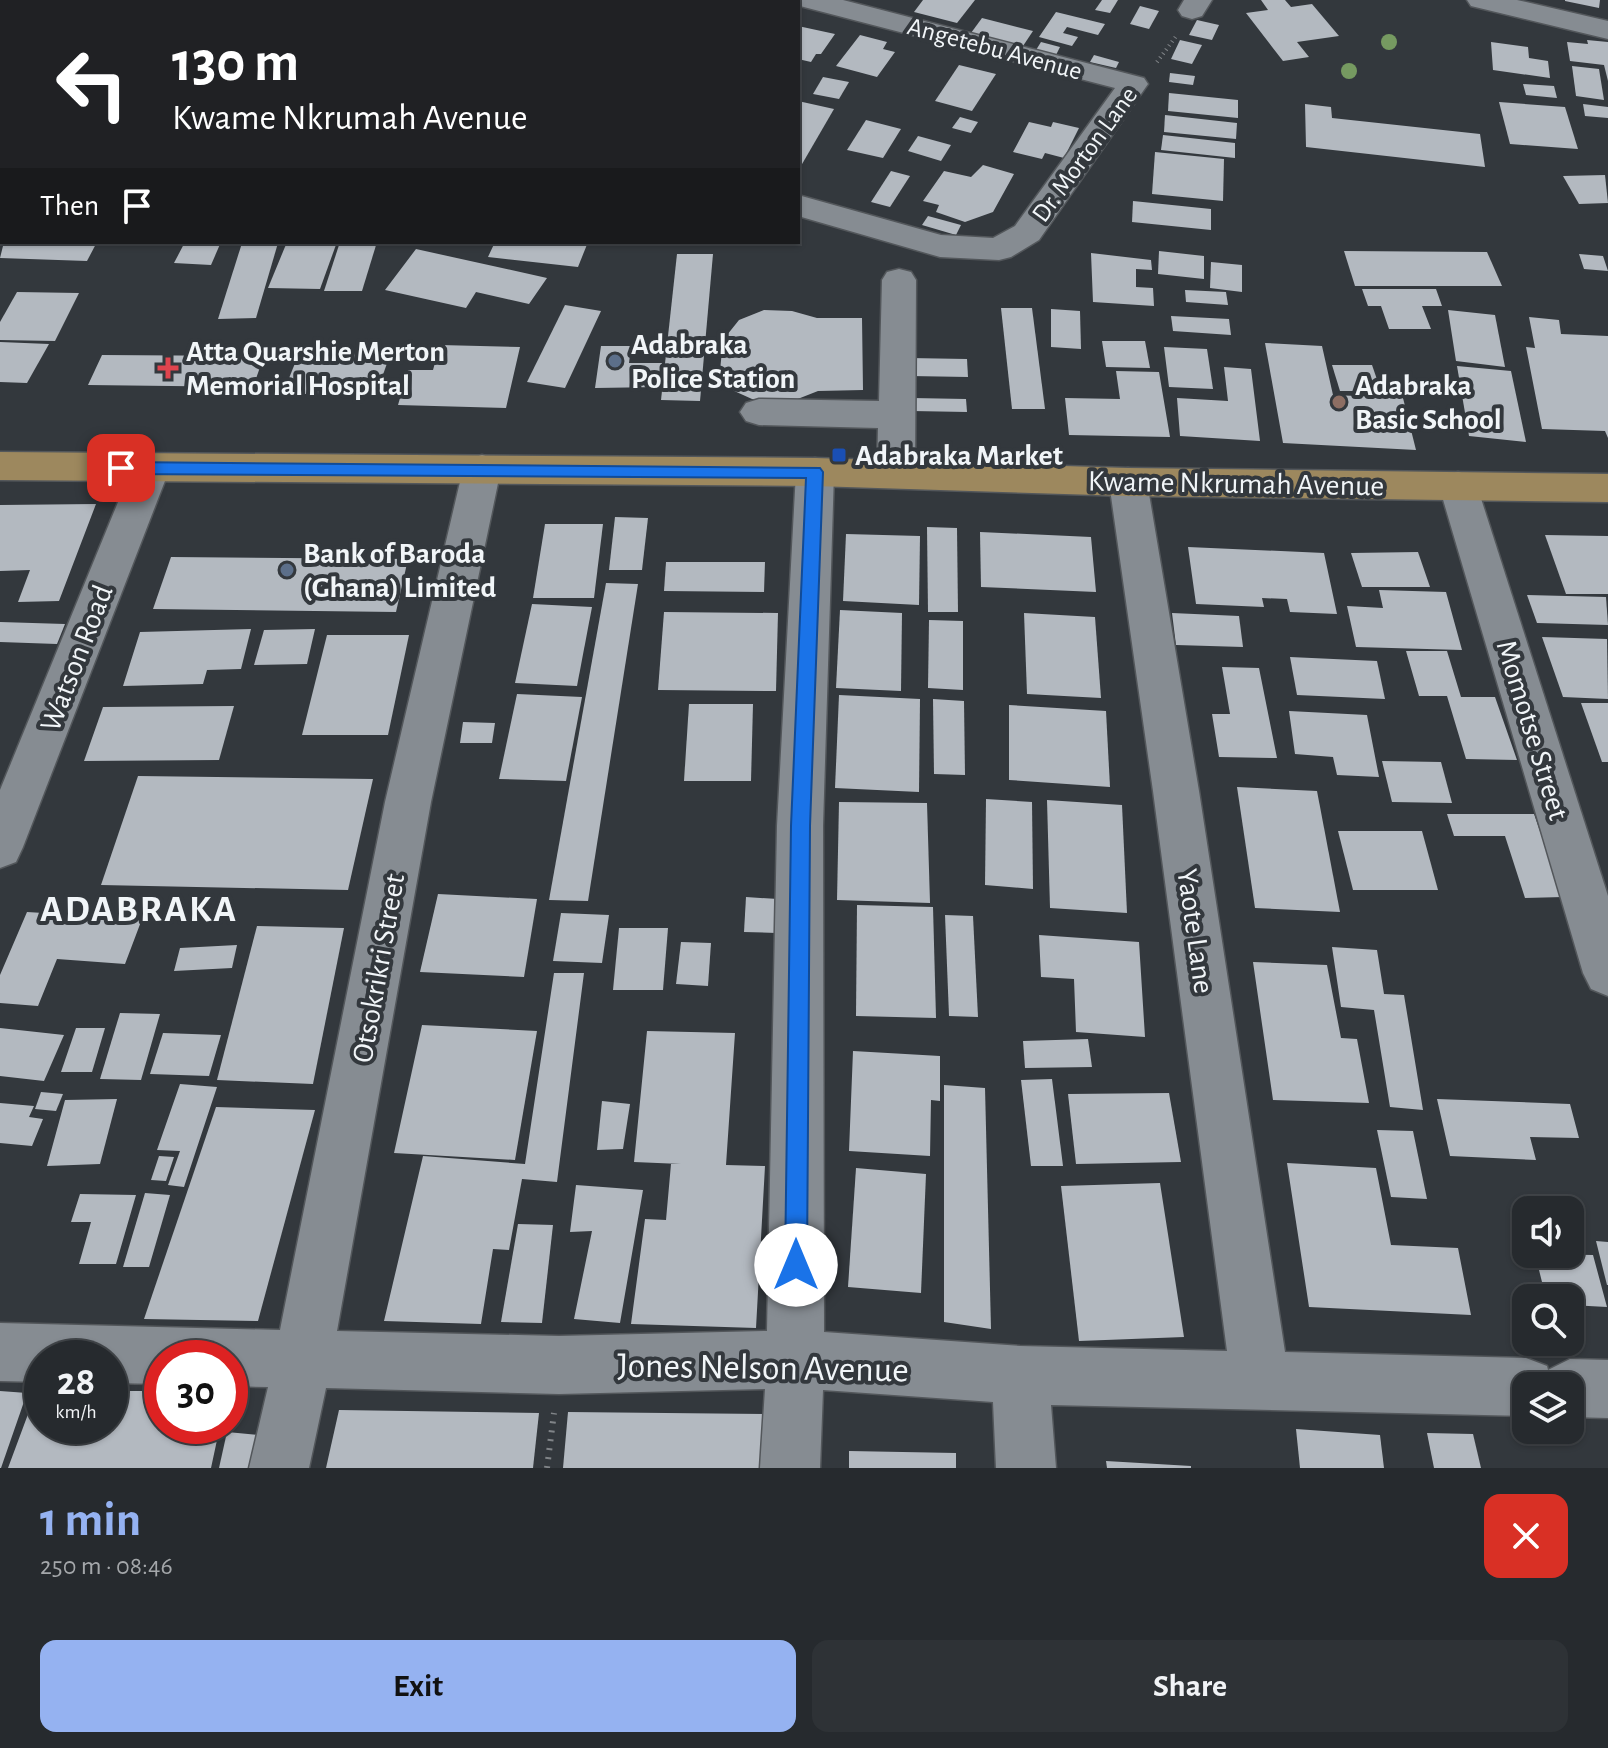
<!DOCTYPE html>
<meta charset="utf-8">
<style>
:root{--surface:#262a2e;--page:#2e3236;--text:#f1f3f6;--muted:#a4a7aa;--line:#42464a;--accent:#95b2f1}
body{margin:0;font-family:"Alegreya Sans",sans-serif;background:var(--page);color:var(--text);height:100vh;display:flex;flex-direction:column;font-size:30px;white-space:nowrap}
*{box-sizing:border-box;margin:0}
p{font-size:26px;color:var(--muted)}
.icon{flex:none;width:44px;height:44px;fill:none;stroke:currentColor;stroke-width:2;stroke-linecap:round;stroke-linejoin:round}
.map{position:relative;height:1468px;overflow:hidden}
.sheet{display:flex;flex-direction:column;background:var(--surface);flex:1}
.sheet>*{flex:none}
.guide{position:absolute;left:0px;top:0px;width:800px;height:244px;box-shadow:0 2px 6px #0004,0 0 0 2px var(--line);background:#202124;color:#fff;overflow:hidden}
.tools{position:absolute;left:1512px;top:1196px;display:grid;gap:16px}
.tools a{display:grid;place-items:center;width:72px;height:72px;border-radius:16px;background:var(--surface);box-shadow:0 2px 6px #0004,0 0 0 2px var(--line);font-size:40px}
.speed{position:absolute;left:24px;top:1340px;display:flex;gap:16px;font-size:40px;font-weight:700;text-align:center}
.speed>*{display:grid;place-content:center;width:104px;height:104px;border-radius:50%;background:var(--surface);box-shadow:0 2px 6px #0004,0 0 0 2px var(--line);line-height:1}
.speed small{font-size:20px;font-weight:400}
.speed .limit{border:12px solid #d22;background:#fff;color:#111}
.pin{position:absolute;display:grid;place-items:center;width:68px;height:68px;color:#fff;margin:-34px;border-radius:16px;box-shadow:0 4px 12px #0006}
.me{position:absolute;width:88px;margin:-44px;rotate:0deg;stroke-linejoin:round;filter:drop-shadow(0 0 6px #0008)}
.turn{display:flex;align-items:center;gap:28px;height:168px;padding:0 40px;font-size:36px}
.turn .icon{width:104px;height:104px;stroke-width:2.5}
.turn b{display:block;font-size:56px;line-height:68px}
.then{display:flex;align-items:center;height:76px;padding:0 40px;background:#0003;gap:16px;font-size:30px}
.round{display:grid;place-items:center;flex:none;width:84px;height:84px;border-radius:16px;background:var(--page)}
.headline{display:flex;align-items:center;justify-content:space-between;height:136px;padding:0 40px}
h1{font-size:48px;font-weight:700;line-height:60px;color:var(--accent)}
.action{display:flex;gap:16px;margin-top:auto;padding:16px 40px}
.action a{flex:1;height:92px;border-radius:16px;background:var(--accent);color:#111;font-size:32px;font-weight:700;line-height:92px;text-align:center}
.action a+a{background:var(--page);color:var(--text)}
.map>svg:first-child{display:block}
.building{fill:#b3b9c0}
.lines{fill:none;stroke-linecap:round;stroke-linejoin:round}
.minor-casing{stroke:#53575b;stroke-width:3}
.major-casing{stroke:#53575b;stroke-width:3}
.path-far1{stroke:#808488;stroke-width:4;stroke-dasharray:1 4;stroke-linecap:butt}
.path{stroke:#808488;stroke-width:6;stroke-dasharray:2 7;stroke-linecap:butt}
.minor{fill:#868c92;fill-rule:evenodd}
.major{fill:#9d885e;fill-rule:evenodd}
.tree{fill:#769a61}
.route{fill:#1a73e8;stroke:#114b97;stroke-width:2}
.service-dot{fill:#5c6f8a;stroke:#33383d;stroke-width:3}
.health-dot{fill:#e0444e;stroke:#33383d;stroke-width:3}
.education-dot{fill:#8d6e63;stroke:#33383d;stroke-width:3}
.transit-dot{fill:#1a4fb4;stroke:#33383d;stroke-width:3}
.labels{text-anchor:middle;stroke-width:8;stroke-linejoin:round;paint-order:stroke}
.far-street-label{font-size:26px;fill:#f1f5f8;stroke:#33383d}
.poi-label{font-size:30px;font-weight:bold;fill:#f1f5f8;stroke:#33383d;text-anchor:start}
.street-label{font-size:30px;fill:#f1f5f8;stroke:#33383d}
.near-street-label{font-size:36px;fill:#f1f5f8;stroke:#33383d}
.district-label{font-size:38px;font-weight:bold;letter-spacing:2px;fill:#f1f5f8;stroke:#33383d}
</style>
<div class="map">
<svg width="1608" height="1468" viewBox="0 0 1608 1468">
<rect width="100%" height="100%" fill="#33383d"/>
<g class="building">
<path d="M923,0H975L957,23L914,12Z"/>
<path d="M1102,0H1118L1110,13L1095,10Z"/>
<path d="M1261,0H1285L1291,7L1312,4L1339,36L1297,42L1309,57L1283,61L1246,13L1268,10Z"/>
<path d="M1565,0H1600L1599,8L1565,1Z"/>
<path d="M1140,6L1159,11L1149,29L1130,24Z"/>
<path d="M1056,12L1105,24L1098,35L1067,27L1063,33L1078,37L1072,46L1039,37Z"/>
<path d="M982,18L1033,31L1023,46L971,33Z"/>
<path d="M1197,20L1219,25L1212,40L1189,35Z"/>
<path d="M798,26L835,34L821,54H816L811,62L798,59Z"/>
<path d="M860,35L887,42L883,49L895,52L877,77L836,66Z"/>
<path d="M1180,40L1202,45L1192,64L1171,59Z"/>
<path d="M1587,40L1608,42V81L1604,65L1570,61L1567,42L1588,44Z"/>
<path d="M1041,42L1060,47L1056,55L1036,50Z"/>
<path d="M1491,42L1528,47L1529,58L1548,61L1550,78L1493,70Z"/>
<path d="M1094,55L1119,62L1116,68L1090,62Z"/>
<path d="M959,65L996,74L972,111L935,101Z"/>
<path d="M1572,66L1599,69L1604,100L1576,96Z"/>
<path d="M1170,73L1195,76L1193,85L1169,82Z"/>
<path d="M823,77L849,82L839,99L813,94Z"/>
<path d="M1523,84L1554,86L1557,98L1526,95Z"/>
<path d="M1169,93L1238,100V118L1168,111Z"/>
<path d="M798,101L834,109L798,171Z"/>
<path d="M1499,102L1565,107L1578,149L1510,144Z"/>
<path d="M1305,104L1331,107L1332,118L1480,134L1485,167L1306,147Z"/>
<path d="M1583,104L1608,107V118L1585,116Z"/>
<path d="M1165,115L1237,123L1236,139L1164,132Z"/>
<path d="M960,117L978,122L971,133L952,128Z"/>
<path d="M866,120L901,129L883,158L847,150Z"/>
<path d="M1029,122L1051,127L1053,122L1079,128L1064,158L1045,153L1042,159L1013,152Z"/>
<path d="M1163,135L1235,143V158L1161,150Z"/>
<path d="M918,136L951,145L941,161L908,151Z"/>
<path d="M1155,152L1224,159L1223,201L1152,194Z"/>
<path d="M983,165L1014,174L993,212L965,222L936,212L939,205L923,201L944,171L971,177Z"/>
<path d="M891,171L910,176L890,207L871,202Z"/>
<path d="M1605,175L1608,203L1579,204L1563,176Z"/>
<path d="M1133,201L1211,209V230L1132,222Z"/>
<path d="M928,216L961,225L956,235L922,225Z"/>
<path d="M4,242H97L87,261L0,258Z"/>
<path d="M185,242H221L211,265L174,263Z"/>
<path d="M287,242H337L320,289L268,288Z"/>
<path d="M340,242H377L362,291H324Z"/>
<path d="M495,242H588L578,267L488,257Z"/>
<path d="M242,243H278L256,318L218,319Z"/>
<path d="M416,249L547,278L529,304L476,292L466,308L385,290Z"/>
<path d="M1159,251L1204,256V279L1158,274Z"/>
<path d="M1344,251L1487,252L1502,286H1355Z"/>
<path d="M1091,253L1151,260L1152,270L1136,269V287L1153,288L1154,306L1093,302Z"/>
<path d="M677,254H713L700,401L661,400Z"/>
<path d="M1579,254L1603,256L1608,271L1584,269Z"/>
<path d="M1211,262L1242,265V292L1210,288Z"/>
<path d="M1362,289H1436L1442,306H1422L1431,329H1389L1381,306H1368Z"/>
<path d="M1185,290L1226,292L1228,305L1186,302Z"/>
<path d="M17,292L79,293L55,341L0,340V322Z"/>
<path d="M565,305L601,311L565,388L527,382Z"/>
<path d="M1001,308H1032L1045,409H1012Z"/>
<path d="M1051,309L1080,311L1081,349L1051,347Z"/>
<path d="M764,310L792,311L817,318H862L863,390L818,391L790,402L752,399L732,390L720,371L723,340L739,320Z"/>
<path d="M1448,310L1495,315L1505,367L1456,361Z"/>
<path d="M1171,316L1229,319L1231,335L1173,331Z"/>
<path d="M1529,317L1559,320L1561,334L1608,336V438L1605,431L1542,429L1526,347L1535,348Z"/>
<path d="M1102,341H1145L1150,368L1106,367Z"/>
<path d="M0,342L49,344L27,383L0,382Z"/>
<path d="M1265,343L1322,346L1333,395L1403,398L1416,450L1283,443Z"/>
<path d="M440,345L520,347L506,408L398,405L408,370H433Z"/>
<path d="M601,346H631L629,363H662L659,387L595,388Z"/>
<path d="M1164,347L1207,349L1213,389L1169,387Z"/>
<path d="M300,351L390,355L375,397L283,393Z"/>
<path d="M102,355L264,356L253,387L88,385Z"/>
<path d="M909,358L967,359L968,377L910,376Z"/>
<path d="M1332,365H1372L1381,391H1340Z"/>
<path d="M1457,366L1511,371L1526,442L1469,436Z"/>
<path d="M1224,367L1251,369L1260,441L1180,436L1177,398L1228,401Z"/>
<path d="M1116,371L1159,372L1170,437L1069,435L1065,398L1120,399Z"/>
<path d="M912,398L966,399L967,412L912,411Z"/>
<path d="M96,504L59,601L18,602L30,570L0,571V505Z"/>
<path d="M615,517L648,518L642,570H609Z"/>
<path d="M545,524H603L594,598H533Z"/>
<path d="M927,527L957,528L958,612H928Z"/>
<path d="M980,532L1091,537L1096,592L981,587Z"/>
<path d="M846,534L920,536L919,605L843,601Z"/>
<path d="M1545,535L1608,536V594H1566Z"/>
<path d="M1188,547L1324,553L1337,614L1290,612L1287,599L1262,598L1264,607L1196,604Z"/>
<path d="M1418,552L1430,587H1362L1351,553Z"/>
<path d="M171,557L408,559L396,612L153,609Z"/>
<path d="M666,562H765L764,592L664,591Z"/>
<path d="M606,583L638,584L588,901L549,900Z"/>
<path d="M1379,590L1446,592L1462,650L1356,647L1347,606L1383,608Z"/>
<path d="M1527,595L1606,597L1608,625L1537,623Z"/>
<path d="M532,604L592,607L577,686L515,683Z"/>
<path d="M840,610L902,613L901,691L836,688Z"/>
<path d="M664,612L778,613L776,691L658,690Z"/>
<path d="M1024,613L1095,617L1101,698L1027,694Z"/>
<path d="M1172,613L1239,616L1243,647L1176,645Z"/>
<path d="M929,620L963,621V690L928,688Z"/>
<path d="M0,622L65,624L57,644L0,642Z"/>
<path d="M251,629L241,669L207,670L203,684L123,686L140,632Z"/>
<path d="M315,629L307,664L254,665L264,630Z"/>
<path d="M327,635H409L388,735H302Z"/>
<path d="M1542,637L1607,639L1608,699L1563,697Z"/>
<path d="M1406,651H1447L1461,697H1495L1517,760L1466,759L1447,696H1419Z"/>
<path d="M1290,657L1377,661L1385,699L1297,695Z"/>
<path d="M1222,667L1259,668L1277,758L1219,757L1212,714H1230Z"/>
<path d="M517,694L582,697L566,781L499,779Z"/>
<path d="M839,695L920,699L919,792L835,788Z"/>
<path d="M933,699L964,701L965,775L934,774Z"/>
<path d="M1581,703H1608V762H1602Z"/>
<path d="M689,704H753L751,781H684Z"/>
<path d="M1009,705L1106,711L1110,787L1009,780Z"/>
<path d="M234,706L219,760L84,761L103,707Z"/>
<path d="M1289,711L1367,715L1379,777L1337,775L1333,757L1295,754Z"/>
<path d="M463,722L495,723L492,743H460Z"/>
<path d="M1382,761L1441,762L1452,803L1392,802Z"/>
<path d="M138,776L373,779L348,890L101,885Z"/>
<path d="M1237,787L1317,791L1340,912L1255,908Z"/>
<path d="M986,799L1032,802L1033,889L985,885Z"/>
<path d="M1047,800L1122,805L1127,913L1050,908Z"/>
<path d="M839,802L927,803L930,903L837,900Z"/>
<path d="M1447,814H1534L1563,897L1525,898L1505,836H1454Z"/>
<path d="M1338,831H1422L1438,890H1353Z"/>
<path d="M438,894L537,899L524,977L420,972Z"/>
<path d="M746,897L778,899L777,933L744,932Z"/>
<path d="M857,905L933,907L936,1018L856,1016Z"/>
<path d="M27,912L142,919L125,964L57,959L38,1006L0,1003V975Z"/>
<path d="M561,913L609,915L602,963L553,961Z"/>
<path d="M945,915L973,916L978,1017L949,1016Z"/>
<path d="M257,926L344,928L313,1084L217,1080Z"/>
<path d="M619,928H668L663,990H613Z"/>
<path d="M1039,935L1139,942L1145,1037L1076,1032L1074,979L1041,977Z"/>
<path d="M681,942L711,943L708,986L676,984Z"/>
<path d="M237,945L232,968L174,971L180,948Z"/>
<path d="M1332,947L1377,950L1384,994L1404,995L1423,1110L1390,1107L1374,1010L1341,1007Z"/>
<path d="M1253,962L1327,965L1341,1038L1357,1039L1369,1103L1273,1100Z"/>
<path d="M554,973H584L557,1182L522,1179L509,1250L493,1249L481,1324L384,1321L423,1156L525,1164Z"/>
<path d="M120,1013L160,1014L141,1080L100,1079Z"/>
<path d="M422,1025L537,1031L515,1160L394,1153Z"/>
<path d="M0,1028L64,1035L44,1081L0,1076Z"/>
<path d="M76,1028H105L92,1072H61Z"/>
<path d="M647,1031L735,1033L726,1165L765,1166L756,1328L631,1324L645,1219L666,1220L671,1164H681L634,1162Z"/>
<path d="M163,1033L221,1035L209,1076L150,1074Z"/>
<path d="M1088,1039L1092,1067L1025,1068L1023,1041Z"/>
<path d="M853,1051L940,1056V1101L931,1100L930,1156L849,1151Z"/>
<path d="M1052,1079L1063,1166H1031L1021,1080Z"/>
<path d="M180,1084L217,1087L184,1187L168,1185L180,1151L157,1150Z"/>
<path d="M944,1085L985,1088L991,1329L944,1322Z"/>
<path d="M41,1092L63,1094L56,1111L35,1109Z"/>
<path d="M1169,1093L1181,1162L1076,1164L1068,1094Z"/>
<path d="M117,1099L100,1164L47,1166L65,1100Z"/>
<path d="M1437,1099L1570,1104L1579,1138L1530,1137L1536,1160L1450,1156Z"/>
<path d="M602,1101L630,1104L623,1149L597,1150Z"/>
<path d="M0,1103L34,1106L29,1117L43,1119L32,1146L0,1143Z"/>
<path d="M216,1107L315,1110L258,1321L144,1319Z"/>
<path d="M1377,1130L1413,1131L1427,1199L1391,1197Z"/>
<path d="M159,1156L174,1157L166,1181L151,1180Z"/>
<path d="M1287,1163L1376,1168L1391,1245L1458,1248L1471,1315L1309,1307Z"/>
<path d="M856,1168L926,1174L921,1293L848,1287Z"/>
<path d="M1160,1183L1184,1337L1079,1341L1061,1186Z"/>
<path d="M576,1185L643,1190L620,1323L574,1319L592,1231L570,1232Z"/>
<path d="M145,1193L170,1195L149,1267H123Z"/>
<path d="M80,1194L136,1195L116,1264H79L91,1222H71Z"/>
<path d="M518,1224L553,1225L542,1323L501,1322Z"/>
<path d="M1596,1241L1608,1242V1285H1607Z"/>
<path d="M1535,1254L1593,1255L1607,1307L1570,1305V1298H1546Z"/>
<path d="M37,1390H42V1426H110V1391H162V1426H220L211,1468H8Z"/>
<path d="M0,1391L27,1393L1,1468H0Z"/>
<path d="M339,1410L539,1413L533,1468H326Z"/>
<path d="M568,1412L764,1414L761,1468H563Z"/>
<path d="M1296,1429L1380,1435L1384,1468H1300Z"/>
<path d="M227,1432L260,1435L254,1468H219Z"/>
<path d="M1427,1433L1473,1434L1481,1468H1434Z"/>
<path d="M849,1451L956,1453V1468H849Z"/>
<path d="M1106,1461L1191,1466V1468H1107Z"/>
</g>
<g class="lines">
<defs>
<g id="minor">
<path d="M796,0H843L1144,78L1148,84L1039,240L1011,257L999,260L940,257L798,216V195L941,235L993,238L1015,226L1115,88L800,6Z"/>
<path d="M1184,0H1212L1202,16L1192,19L1182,16L1178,10Z"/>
<path d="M1467,0H1517L1608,21V39L1471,6Z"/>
<path d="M2,146V168L0,169V147Z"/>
<path d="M899,269L911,272L916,280L915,474L910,484L896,488L882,484L877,474L878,428L759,425L746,421L740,412L746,403L759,399L879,401L882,280L887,272Z"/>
<path d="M151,454L165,458L170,468L23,847L16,862L0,868V790L132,468L137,458Z"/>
<path d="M482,455L496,459L501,469L431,802L337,1331L559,1336L767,1331L777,826L796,472L801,462L815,458L829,462L834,472L823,826L824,1332L1020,1346L1227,1351L1153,791L1109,482L1114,472L1128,468L1142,472L1147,482L1199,791L1285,1352L1526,1358L1547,1366L1548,1370L1570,1359L1608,1360V1418L1570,1417V1386H1526V1416L1051,1405L1056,1468H996L993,1402L823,1390L820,1468H760L765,1389L559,1394L326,1388L309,1468H249L268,1387L230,1386V1358H162V1384L110,1383V1358H42V1382L0,1381V1323L280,1330L385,802L463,469L468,459Z"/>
<path d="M1458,472L1472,476L1477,486L1608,896V996L1591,989L1583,973L1439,486L1444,476Z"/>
</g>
<path id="major" d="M0,452L815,458L1128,468L1608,474V502L1128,496L815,486L0,480Z"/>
</defs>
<use href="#minor" class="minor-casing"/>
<use href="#major" class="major-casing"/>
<path class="path-far1" d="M1157,62L1177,35"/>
<path class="path" d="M547,1468L554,1413"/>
<use href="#minor" class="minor"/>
<use href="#major" class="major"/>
</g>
<g class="tree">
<circle cx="1389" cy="42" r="8"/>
<circle cx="1349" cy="71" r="8"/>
</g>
<path class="route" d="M121,462L820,468L823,472L810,826L807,1265L804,1273L796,1276L788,1273L785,1265L791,826L806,478L121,474L113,468Z"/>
<g class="service-dot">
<circle cx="615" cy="361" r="8"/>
<circle cx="287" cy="570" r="8"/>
</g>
<path class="health-dot" d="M164 356h8v8h8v8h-8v8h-8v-8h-8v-8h8z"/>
<circle class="education-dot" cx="1339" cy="402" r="8"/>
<rect class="transit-dot" x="831" y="447" width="16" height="16" rx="4"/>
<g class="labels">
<g class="far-street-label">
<text transform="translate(995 48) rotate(15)" y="9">Angetebu Avenue</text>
<text transform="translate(1084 154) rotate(-54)" y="9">Dr. Morton Lane</text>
</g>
<g class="poi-label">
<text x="631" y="354">Adabraka<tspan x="631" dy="34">Police Station</tspan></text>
<text x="186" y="361">Atta Quarshie Merton<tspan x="186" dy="34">Memorial Hospital</tspan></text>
<text x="1355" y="395">Adabraka<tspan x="1355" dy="34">Basic School</tspan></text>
<text x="855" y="465">Adabraka Market</text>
<text x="303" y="563">Bank of Baroda<tspan x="303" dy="34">(Ghana) Limited</tspan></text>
</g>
<g class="street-label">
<text transform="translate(1236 483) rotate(1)" y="10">Kwame Nkrumah Avenue</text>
<text transform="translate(76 658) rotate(-69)" y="10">Watson Road</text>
<text transform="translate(1533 730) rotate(73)" y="10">Momotse Street</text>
<text transform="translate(1196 931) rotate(82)" y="10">Yaote Lane</text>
<text transform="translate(378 968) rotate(-80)" y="10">Otsokrikri Street</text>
</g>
<g class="near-street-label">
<text transform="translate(763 1366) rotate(1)" y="13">Jones Nelson Avenue</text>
</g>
<g class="district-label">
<text x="139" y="921">ADABRAKA</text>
</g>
</g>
</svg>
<div class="tools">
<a><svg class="icon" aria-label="sound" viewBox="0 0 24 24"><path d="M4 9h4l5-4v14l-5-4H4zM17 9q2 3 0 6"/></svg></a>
<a><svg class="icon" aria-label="search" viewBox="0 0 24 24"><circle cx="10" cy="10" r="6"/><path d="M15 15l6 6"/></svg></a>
<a><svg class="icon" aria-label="layers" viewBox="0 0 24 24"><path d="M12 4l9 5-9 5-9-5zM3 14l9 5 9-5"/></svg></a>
</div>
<div class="speed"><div>28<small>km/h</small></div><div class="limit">30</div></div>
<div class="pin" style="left:121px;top:468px;background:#d93025"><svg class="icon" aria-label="arrive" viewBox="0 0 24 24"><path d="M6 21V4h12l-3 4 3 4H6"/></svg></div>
<svg class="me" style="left:796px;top:1265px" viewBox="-20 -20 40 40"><circle r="19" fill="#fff"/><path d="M0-13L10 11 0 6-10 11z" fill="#1a73e8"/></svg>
<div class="guide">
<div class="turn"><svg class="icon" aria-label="left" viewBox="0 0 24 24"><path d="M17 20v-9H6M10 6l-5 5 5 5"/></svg><div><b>130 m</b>Kwame Nkrumah Avenue</div></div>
<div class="then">Then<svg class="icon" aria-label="arrive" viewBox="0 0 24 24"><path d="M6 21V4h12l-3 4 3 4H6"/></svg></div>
</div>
</div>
<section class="sheet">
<div class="headline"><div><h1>1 min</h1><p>250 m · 08:46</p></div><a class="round" style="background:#d93025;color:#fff"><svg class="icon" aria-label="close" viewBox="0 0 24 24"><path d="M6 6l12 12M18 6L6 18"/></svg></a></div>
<div class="action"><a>Exit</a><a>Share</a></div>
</section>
